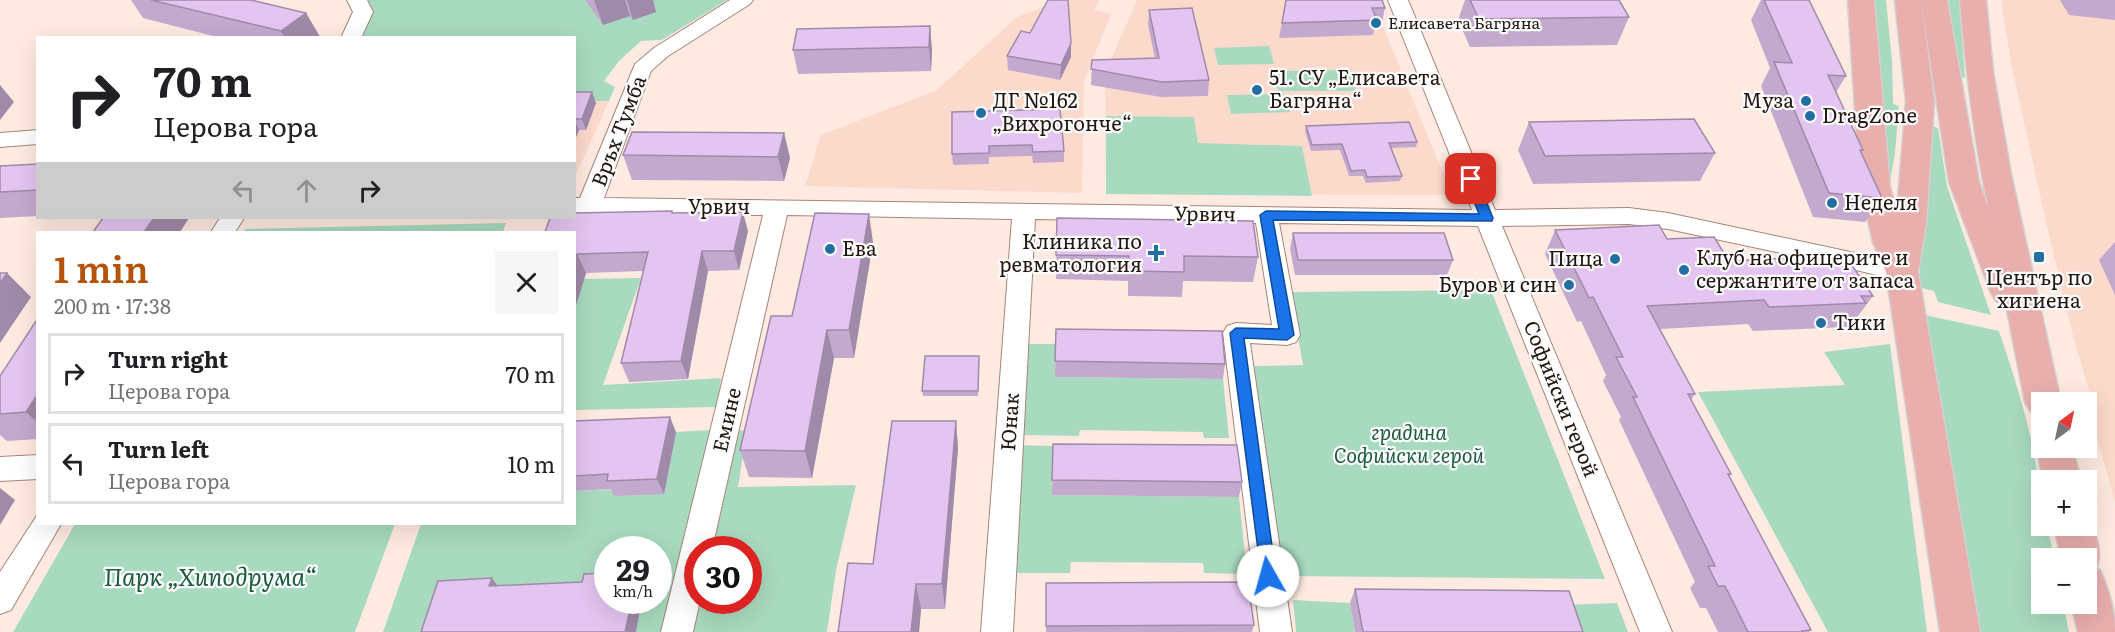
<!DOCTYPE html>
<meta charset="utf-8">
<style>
:root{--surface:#fff;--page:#f6f6f6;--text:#202124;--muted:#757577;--line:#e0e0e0;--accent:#b45309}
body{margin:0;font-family:Literata,serif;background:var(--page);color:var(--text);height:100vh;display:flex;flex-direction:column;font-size:22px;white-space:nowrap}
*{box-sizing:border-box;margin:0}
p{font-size:20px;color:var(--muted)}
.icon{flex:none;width:33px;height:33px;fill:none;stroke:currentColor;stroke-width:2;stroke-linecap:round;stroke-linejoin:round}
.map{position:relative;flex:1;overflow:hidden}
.side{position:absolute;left:36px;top:231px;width:540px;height:294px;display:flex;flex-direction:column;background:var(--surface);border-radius:0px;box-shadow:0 6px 24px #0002}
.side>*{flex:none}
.banner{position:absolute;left:36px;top:36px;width:540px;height:183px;border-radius:0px;box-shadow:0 6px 24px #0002;background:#fff;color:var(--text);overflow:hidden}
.needle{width:39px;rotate:33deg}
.buttons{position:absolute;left:2031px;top:392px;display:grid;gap:12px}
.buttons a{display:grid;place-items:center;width:66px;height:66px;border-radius:0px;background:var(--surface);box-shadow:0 6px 24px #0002;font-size:30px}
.speed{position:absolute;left:594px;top:536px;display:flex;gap:12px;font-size:30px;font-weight:700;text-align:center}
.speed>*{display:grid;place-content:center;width:78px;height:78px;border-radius:50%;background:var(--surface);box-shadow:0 6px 24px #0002;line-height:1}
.speed small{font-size:15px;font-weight:400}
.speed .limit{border:9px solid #d22;background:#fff;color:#111}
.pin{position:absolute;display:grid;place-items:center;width:51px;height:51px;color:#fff;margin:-26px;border-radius:12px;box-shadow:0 3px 9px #0006}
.me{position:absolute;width:66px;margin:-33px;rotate:353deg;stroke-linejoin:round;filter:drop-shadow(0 0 4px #0008)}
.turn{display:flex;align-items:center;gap:21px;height:126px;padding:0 18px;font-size:27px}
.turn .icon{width:78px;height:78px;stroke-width:2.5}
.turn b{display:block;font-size:42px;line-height:51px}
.lanes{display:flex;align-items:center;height:57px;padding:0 18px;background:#0003;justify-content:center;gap:30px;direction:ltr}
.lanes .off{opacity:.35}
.round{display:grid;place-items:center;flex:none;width:63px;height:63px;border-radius:0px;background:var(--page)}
.overview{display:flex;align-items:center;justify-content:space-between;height:102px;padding:0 18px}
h1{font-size:36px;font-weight:600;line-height:45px;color:var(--accent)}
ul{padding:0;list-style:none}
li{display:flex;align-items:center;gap:18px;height:81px;margin:0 12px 9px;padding:0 6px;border:3px solid var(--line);border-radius:0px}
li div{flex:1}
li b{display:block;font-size:22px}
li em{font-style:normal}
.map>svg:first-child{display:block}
.built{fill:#fcdacb}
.green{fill:#a8dabf}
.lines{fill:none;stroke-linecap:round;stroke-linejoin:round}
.street-casing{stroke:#a58577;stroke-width:2}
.primary-casing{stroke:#d3d0cf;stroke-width:3}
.street{fill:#fff;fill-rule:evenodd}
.primary{fill:#e9afad;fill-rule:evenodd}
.wall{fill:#c4a9cf}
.shaded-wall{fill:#a08aa9}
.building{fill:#e4c5f1;stroke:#a08aa9;stroke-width:1.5}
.route{fill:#1a73e8;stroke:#114b97;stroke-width:1.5}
.poi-dot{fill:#236ea1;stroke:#fcfcfc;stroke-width:2}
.labels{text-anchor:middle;stroke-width:4.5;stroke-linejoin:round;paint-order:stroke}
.far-poi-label{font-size:16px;fill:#211510;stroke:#fcfcfc;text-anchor:start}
.poi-label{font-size:20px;fill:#211510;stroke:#fcfcfc;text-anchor:start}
.street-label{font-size:20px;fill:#211510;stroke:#fcfcfc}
.park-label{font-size:20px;font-style:italic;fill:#1c5c41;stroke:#fcfcfc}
.near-park-label{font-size:24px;font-style:italic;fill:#1c5c41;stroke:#fcfcfc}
</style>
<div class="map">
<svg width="2115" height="632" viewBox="0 0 2115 632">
<rect width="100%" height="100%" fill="#ffeae1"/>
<g class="built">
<path d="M1062,0H1099L1094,10L1111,14L1084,81L1082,193L805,186L821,135L937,90L1017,17Z"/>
<path d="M1137,0H1372L1452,195L1106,194L1105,73Z"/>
<path d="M2001,0H2115V502L2096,435L2092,401L2072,332L2046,222L2011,63Z"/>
<path d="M575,101H609L575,177Z"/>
</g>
<g class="green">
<path d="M366,0H727L662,40L641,41L619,61L604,81L615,87L609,101H575L574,38H357Z"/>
<path d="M1869,0H1886L1892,61L1893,104L1899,106L1895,153L1887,199Z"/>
<path d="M1948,0H1959L1965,78L1959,76Z"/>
<path d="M1269,46L1274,64L1218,65L1214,48Z"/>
<path d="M1350,70L1356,91H1278L1273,71Z"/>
<path d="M1284,94L1290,112L1231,114L1227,95Z"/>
<path d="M1106,116L1194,117L1198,143L1302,146L1312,196L1106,194Z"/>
<path d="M1931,126L1938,128L1947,186L1991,315L1938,302L1934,291L1921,288C1915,235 1926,179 1931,126Z"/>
<path d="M506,223L503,232H244L246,229Z"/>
<path d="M641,278L603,385L721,378L717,407L575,410L574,279Z"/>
<path d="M1491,290L1605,579L1281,576L1254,366L1303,365L1290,292Z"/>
<path d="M1925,315L1999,331C2020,393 2041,459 2042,525H2047L2054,558H2042V603H2063L2069,632H1976Z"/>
<path d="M1026,344H1056L1055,377L1223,379L1229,438H1204L1203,432L1080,430L1079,436L1022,435Z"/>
<path d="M1890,344L1927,632H1828L1698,392L1845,385L1824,352Z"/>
<path d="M711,430L666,632H636L642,600H658V549H608L607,588L437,632H383L421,524H574L575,491L616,489L676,432Z"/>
<path d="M747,430L738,487L856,485L836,570L827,632H682L698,600H748V549H702L730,431Z"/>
<path d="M1019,445L1053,446L1052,495L1239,497L1247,574L1204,573L1203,563L1071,562L1070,573H1014Z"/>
<path d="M75,524H395L355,632H13Z"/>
<path d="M1293,600L1350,603L1355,632H1296Z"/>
<path d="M1617,603L1628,632H1569L1560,605Z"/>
</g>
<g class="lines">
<defs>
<g id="street">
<path d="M347,0H367L373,12L361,38H341L353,12Z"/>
<path d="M730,0H753L750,4L668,56L651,71L604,198L1472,210L1388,0H1408L1495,210L1629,208L1668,213L1902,263L1911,266L1914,272L1911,278L1902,281L1814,260L1668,229L1629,224L1502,226L1672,632H1640L1478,226L1279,223L1300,335L1296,342L1287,345L1250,343L1292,632H1260L1223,333L1227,326L1236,323L1272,325L1256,223L1035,219L1013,632H981L1012,219L787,215L712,549H698V600H700L693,632H661L763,215L574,214V198H580L635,64L654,48Z"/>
<path d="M38,130V144L0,147V133Z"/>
<path d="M220,218H244L235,232H211Z"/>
<path d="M38,455V479L0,481V457Z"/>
<path d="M38,514V524H61L11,610L0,614V572Z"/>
</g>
<g id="primary">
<path d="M1848,0H1874L1890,187L1897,212L1906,101L1895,0H1921L1934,101L1926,224L1918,272L1980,632H1940L1886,272L1873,242L1860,187Z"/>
<path d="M1921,0H1947L1979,182L1989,210C1974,141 1966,71 1960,0H1986L1993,72L2011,174L2061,402H2042V415L2031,412L2025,402L2006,305L1996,301L1991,293L1949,182Z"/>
<path d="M2041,437L2042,447H2072L2081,480H2043L2036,447Z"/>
<path d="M2086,513C2095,530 2104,552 2096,569L2100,570C2109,590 2115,611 2115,632H2078L2071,603H2086V558H2061L2054,525H2086Z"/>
</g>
</defs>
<use href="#street" class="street-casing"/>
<use href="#primary" class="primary-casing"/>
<use href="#street" class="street"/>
<use href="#primary" class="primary"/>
</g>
<g class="wall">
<path d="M131,0H251L306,13L320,37L221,38L143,18Z"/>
<path d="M586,0H653L656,12L633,20L630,16L603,25L587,3Z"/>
<path d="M1286,0L1385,8L1382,23H1376L1373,35L1279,38Z"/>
<path d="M1465,0H1619L1629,17L1617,45L1470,47L1458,20Z"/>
<path d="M1761,0H1804L1846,76L1836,92L1863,150L1861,153L1882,198L1865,222L1813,217L1761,86L1770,68L1751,20Z"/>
<path d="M2060,0H2115V20L2069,15Z"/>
<path d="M1149,10L1209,80L1208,96L1161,97L1091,85L1092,60L1155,58L1148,25Z"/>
<path d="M930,26L932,51L931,71L798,74L793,50Z"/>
<path d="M1071,43V57L1060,80L1008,70L1007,56Z"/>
<path d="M574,92L596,103L586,130H579L574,142Z"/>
<path d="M952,112L1064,151V162L1033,163L1032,156L989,157V164L953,165L952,154Z"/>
<path d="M1529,122L1715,153L1700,181L1533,184L1518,150Z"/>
<path d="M1306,126L1417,142L1416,147L1391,148L1402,176L1400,181L1366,183L1363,176H1349L1340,150L1311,151L1305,131Z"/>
<path d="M784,133L790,158L784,181L632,180L623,155Z"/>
<path d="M38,164V216L0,218V166Z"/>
<path d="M672,211L673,213L748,231L739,270L708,271L688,379L629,382L621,363L643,271L586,273L574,312V232Z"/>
<path d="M1057,218L1258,257L1253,282L1183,281L1182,297L1128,296V281L1056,279Z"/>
<path d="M1555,230L1667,239L1729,261L1836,262L1873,296L1855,320H1853L1848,327L1753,331L1748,324L1660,329L1695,394L1691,400L1731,474L1729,477L1811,630L1809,632H1718L1706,608H1700L1690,588L1695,582L1619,420L1621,417L1603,381L1606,375L1581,321L1577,322L1545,254Z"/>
<path d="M1293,233L1453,260L1447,275H1295L1290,249Z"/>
<path d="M873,242L854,358H834L812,478L749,477L740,450L792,316Z"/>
<path d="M2115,242V295L2099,260Z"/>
<path d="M38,318V439L7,441L0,435V414Z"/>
<path d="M1056,329L1225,364L1223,379L1055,377Z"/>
<path d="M979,356L978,396H923L922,391Z"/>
<path d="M574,421L676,432L664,494L614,496L611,489L574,491Z"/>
<path d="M956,421L958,448L945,609H921L919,632H838L873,564Z"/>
<path d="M1053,444L1242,482L1239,497L1052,495Z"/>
<path d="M1046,583L1254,625L1252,632H1046Z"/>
<path d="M1355,589L1583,632H1355L1350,603Z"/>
</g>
<g class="shaded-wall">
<path d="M594,0H625L630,16L603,25Z"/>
<path d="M627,0H653L656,12L633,20Z"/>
<path d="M306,13L320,37L285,38L281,31Z"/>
<path d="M930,26L932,51L931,71L929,47Z"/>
<path d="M1071,43V57L1060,80L1061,65Z"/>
<path d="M0,85L14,102L0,120Z"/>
<path d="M592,92L596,103L586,130L582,119Z"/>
<path d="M574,119L579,130L574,142Z"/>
<path d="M784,133L790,158L784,181L778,157Z"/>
<path d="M743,212L748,231L739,270L734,251Z"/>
<path d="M869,214L873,242L854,358L849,330Z"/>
<path d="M154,218H189L180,232H144Z"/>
<path d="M702,251L708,271L688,379L681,361Z"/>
<path d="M577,254L586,273L574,312V264Z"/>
<path d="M7,273L31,297L0,343V283Z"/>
<path d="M827,330L834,358L812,478L805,451Z"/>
<path d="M38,394V423L26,412Z"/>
<path d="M670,417L676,432L664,494L657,479Z"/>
<path d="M956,421L958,448L945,609L942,584Z"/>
<path d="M0,488L15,500L0,525Z"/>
<path d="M492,578L502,592L489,586Z"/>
<path d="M916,584L921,609L919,632H911Z"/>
<path d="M632,600H642L636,632H625Z"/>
</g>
<g class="building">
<path d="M151,0H251L306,13L281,31Z"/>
<path d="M1048,0H1068L1071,43L1061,65L1007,56L1021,31L1030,33Z"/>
<path d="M1286,0H1382L1385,8H1372L1377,20L1282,23Z"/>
<path d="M1470,0H1619L1629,17L1479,19Z"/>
<path d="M1764,0H1809L1846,76L1828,75L1863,150H1860L1882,198L1829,193L1774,62L1792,63Z"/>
<path d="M1192,8L1209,80L1162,82L1091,69L1092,60L1159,58L1149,10Z"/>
<path d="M930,26L929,47L793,50L797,29Z"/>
<path d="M574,92H592L582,119H574Z"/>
<path d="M1060,109L1064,151L1033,152L1032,145L989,146V153L952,154V112Z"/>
<path d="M1694,119L1715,153L1545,156L1529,122Z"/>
<path d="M1409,122L1417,142L1389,143L1402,176L1367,177L1365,170L1351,171L1342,144L1312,145L1306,126Z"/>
<path d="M632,132L784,133L778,157L623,155Z"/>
<path d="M38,164V190L0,192V166Z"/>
<path d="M672,211V213L743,212L734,251H702L681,361L621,363L648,252L577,254L574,264V232H545L550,218H574V213Z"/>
<path d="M815,213L869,214L849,330H827L805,451L740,450L771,316H792Z"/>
<path d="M103,218H154L144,232H93Z"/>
<path d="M1057,218L1253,221L1258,257L1184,256V272L1129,271V256L1056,255Z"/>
<path d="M1659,225L1667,239L1714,237L1729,261L1832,256L1836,262L1849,261L1873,296H1861L1866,303L1769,307L1764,300L1647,306L1695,394H1688L1731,474H1728L1811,630L1802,631V632H1748L1725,586H1718L1708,566H1715L1633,397H1637L1616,357H1623L1593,297L1589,298L1555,230Z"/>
<path d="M1293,233H1444L1453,260H1298Z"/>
<path d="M0,273H7L0,283Z"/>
<path d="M38,318V394L26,412L0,414V376Z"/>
<path d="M1056,329L1222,331L1225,364L1055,361Z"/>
<path d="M925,356H979L978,391H922Z"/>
<path d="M670,417L657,479L607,481L608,474L574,476V421Z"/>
<path d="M892,421H956L942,584H916L911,632H838L848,563L873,564Z"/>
<path d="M1053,444L1237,445L1242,482L1052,480Z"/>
<path d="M608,573V600H632L625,632H421L438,581L492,578L489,586L582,582L584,574Z"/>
<path d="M1248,582L1254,625L1046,626V583Z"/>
<path d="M1355,589L1569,591L1583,632H1363Z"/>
</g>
<path class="route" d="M1471,175L1477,179L1493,218L1492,221L1273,220L1294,335L1287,340L1244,338L1276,576L1274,581L1268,583L1262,581L1230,333L1236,328L1279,329L1260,215L1266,211L1479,214L1465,179Z"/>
<g class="poi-dot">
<circle cx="1376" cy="23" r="6"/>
<circle cx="1257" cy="90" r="6"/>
<circle cx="1806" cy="101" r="6"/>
<circle cx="981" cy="113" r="6"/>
<circle cx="1810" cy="116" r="6"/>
<circle cx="1832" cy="203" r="6"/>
<circle cx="830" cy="249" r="6"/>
<path d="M1153 244h6v6h6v6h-6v6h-6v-6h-6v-6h6z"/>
<rect x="2033" y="251" width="12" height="12" rx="3"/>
<circle cx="1615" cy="259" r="6"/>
<circle cx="1684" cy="270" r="6"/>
<circle cx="1569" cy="285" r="6"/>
<circle cx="1821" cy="323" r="6"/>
</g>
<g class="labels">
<g class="far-poi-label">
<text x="1388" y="29">Елисавета Багряна</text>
</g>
<g class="poi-label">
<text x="1269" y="85">51. СУ „Елисавета<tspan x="1269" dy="23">Багряна“</tspan></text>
<text x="993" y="108">ДГ №162<tspan x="993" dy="23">„Вихрогонче“</tspan></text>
<text x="1794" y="108" text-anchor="end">Муза</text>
<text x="1822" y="123">DragZone</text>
<text x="1844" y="210">Неделя</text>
<text x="1142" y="249" text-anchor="end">Клиника по<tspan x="1142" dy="23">ревматология</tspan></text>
<text x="842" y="256">Ева</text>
<text x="1696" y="265">Клуб на офицерите и<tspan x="1696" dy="23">сержантите от запаса</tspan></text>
<text x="1603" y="266" text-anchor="end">Пица</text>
<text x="2039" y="285" text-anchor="middle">Център по<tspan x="2039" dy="23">хигиена</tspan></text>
<text x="1557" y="292" text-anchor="end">Буров и син</text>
<text x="1833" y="330">Тики</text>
</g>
<g class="street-label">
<text transform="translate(619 131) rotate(-69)" y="7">Връх Тумба</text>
<text x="719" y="214">Урвич</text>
<text transform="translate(1205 214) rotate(1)" y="7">Урвич</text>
<text transform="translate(1561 399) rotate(68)" y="7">Софийски герой</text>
<text transform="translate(727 420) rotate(-77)" y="7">Емине</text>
<text transform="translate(1010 422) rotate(-86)" y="7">Юнак</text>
</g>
<g class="park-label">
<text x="1409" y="440">градина<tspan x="1409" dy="23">Софийски герой</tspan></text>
</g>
<g class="near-park-label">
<text x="210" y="586">Парк „Хиподрума“</text>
</g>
</g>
</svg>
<div class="buttons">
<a><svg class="needle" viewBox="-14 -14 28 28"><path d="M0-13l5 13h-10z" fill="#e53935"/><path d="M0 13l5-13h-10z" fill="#757577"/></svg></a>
<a>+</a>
<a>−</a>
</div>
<div class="speed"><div>29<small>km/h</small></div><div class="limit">30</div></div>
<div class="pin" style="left:1471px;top:179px;background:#d93025"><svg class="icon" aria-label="arrive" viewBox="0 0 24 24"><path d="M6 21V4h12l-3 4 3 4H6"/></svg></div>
<svg class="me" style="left:1268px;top:576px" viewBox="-20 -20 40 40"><circle r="19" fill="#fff"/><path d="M0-13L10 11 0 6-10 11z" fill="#1a73e8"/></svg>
<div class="banner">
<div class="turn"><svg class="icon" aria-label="right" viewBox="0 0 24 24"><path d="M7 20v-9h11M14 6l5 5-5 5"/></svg><div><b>70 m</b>Церова гора</div></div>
<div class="lanes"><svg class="icon off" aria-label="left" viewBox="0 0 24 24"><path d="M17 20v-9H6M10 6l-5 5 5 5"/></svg><svg class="icon off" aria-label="ahead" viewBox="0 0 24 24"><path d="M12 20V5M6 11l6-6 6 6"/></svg><svg class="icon" aria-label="right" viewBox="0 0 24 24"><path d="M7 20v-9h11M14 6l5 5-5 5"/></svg></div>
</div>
<section class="side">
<div class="overview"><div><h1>1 min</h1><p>200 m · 17:38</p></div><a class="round"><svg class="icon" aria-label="close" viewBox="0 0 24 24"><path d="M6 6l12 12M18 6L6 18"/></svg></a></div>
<ul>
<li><svg class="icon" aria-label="right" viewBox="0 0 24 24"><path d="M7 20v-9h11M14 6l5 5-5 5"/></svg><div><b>Turn right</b><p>Церова гора</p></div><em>70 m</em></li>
<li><svg class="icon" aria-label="left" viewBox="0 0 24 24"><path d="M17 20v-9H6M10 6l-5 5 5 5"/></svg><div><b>Turn left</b><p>Церова гора</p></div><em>10 m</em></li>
</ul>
</section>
</div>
